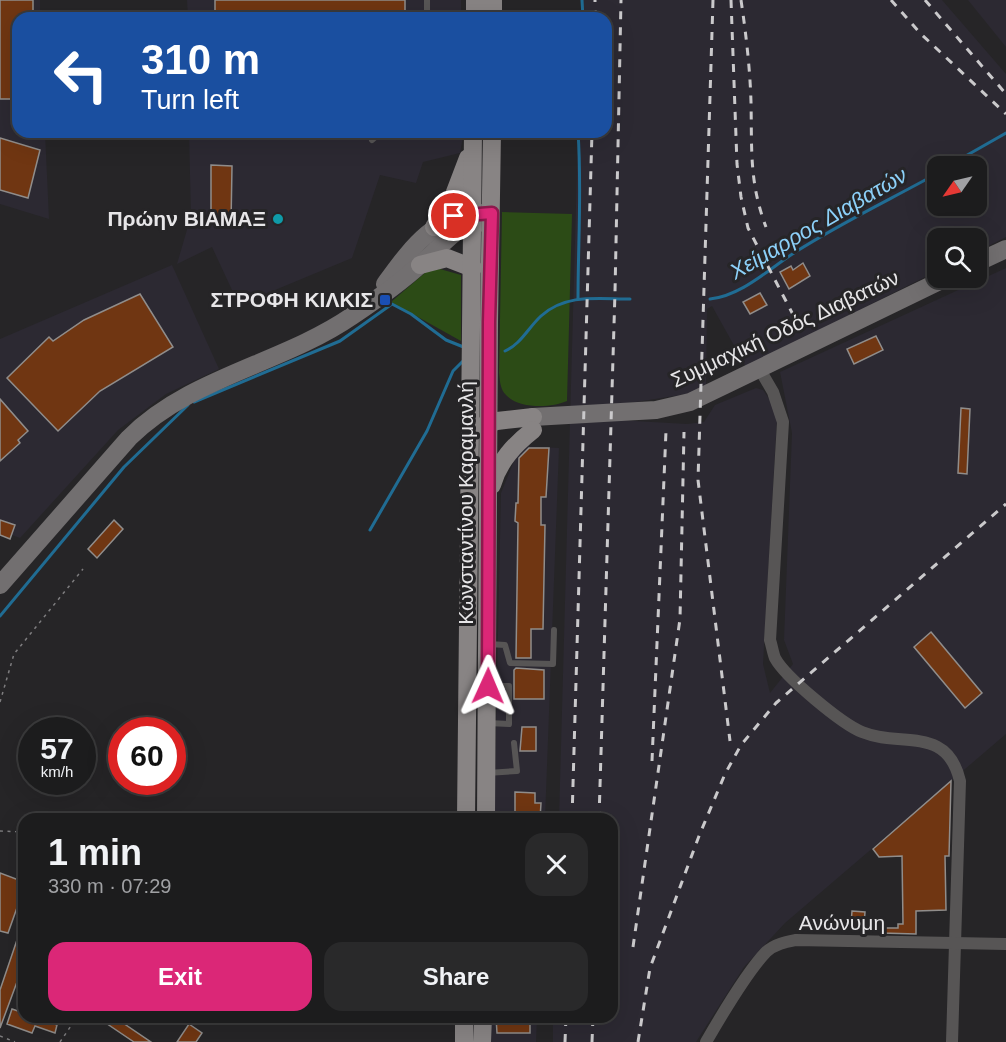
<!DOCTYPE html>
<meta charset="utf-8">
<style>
:root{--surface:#1c1c1d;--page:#29292a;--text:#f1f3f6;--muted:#a0a1a4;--line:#3a3a3b;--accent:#db2777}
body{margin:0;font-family:Helvetica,sans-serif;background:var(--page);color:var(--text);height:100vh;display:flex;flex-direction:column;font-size:22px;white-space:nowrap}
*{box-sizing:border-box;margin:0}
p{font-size:20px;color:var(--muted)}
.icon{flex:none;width:33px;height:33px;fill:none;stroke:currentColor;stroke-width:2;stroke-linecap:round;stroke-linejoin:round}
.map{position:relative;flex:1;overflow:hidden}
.drawer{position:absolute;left:18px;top:813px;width:600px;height:210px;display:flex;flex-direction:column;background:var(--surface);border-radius:18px;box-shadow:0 6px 24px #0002,0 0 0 2px var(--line)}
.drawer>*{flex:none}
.top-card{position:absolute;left:12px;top:12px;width:600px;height:126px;border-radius:18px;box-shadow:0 6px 24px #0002,0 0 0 2px var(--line);background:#1a4fa0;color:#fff;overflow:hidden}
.needle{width:39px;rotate:236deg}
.fabs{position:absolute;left:927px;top:156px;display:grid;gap:12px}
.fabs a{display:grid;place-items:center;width:60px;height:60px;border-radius:12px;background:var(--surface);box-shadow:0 6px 24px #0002,0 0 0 2px var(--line);font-size:30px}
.speed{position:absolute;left:18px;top:717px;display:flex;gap:12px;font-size:30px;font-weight:700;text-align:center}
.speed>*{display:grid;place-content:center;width:78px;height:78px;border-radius:50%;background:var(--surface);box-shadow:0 6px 24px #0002,0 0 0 2px var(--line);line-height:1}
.speed small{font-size:15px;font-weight:400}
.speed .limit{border:9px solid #d22;background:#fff;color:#111}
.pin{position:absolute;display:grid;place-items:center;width:51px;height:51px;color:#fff;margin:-26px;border:3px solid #fff;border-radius:50%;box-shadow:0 2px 6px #0007}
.me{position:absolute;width:66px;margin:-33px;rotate:1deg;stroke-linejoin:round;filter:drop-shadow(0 0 4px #0008)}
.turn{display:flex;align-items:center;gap:21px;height:126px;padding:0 30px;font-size:27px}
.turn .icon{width:78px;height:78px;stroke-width:2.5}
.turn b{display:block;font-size:42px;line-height:51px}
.round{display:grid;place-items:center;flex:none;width:63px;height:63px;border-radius:18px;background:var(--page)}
.head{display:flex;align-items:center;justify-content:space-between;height:102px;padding:0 30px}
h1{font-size:36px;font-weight:700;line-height:45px}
.action{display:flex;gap:12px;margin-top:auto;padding:12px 30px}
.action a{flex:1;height:69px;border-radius:18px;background:var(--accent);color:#fff;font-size:24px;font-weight:700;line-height:69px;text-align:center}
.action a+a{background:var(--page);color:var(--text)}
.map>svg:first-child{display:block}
.built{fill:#2c2932;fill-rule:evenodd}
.green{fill:#2c4b16}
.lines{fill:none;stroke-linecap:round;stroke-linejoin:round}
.stream{stroke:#206c93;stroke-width:3}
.building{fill:#703612;stroke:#908d8b;stroke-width:1.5}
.path{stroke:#7e7d7f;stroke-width:1.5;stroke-dasharray:3 4.5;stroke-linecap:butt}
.lane{stroke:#575555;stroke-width:6}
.street{stroke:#575555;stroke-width:12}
.secondary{stroke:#726f70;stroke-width:18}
.primary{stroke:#888484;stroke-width:18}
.rail{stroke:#cac9cb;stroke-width:3;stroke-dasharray:8 8;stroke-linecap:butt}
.route-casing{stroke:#8e194d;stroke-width:15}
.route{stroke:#db2777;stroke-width:10}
.culture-dot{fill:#0f9aa8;stroke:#262527;stroke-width:2}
.transit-dot{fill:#1a4fb4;stroke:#262527;stroke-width:2}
.labels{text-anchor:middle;stroke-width:6;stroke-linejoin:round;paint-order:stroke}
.poi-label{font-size:21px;font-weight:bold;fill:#e7e6e8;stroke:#262527;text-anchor:end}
.street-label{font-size:21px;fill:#e7e6e8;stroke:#262527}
.water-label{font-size:22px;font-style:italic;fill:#8cd0f8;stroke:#262527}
</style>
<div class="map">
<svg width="1006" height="1042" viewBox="0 0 1006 1042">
<rect width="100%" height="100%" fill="#262527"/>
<g class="built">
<path d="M0,0H40V18H18V132H45L49,219L0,204Z"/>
<path d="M187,0H461V18H188Z"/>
<path d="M581,0H942L1006,74V237L977,252L976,238H938L937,271L746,367L712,306L707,309L706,391L617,405V420L687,424L704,422L715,405L756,388L763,390L772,403L777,418L763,664L770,693L793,664L784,640L792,433L780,372L1006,268V734L785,923L744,967L696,1042H553V1017H612V819H559L578,132H606V18H581ZM938,166H976V206H938Z"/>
<path d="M968,0H1006V47Z"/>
<path d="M189,132H464L460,153L423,162L416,183L380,175L352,258L239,305L212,247L177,264L191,216Z"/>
<path d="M172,265L219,369L166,394L118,430L20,538L0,531V339Z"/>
<path d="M520,446L559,448L545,819H494L501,493Z"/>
<path d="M490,1017H537L536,1042H490Z"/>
</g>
<g class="green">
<path d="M502,212L572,214L567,401C551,408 519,409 506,395C500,389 500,381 499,373Z"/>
<path d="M440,269L461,275V341L391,302L426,272Z"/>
</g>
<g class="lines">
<g class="stream">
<path d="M582,0L583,18"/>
<path d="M578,132C582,188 578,243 578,299"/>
<path d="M948,166L1006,133"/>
<path d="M710,299C742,296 771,267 797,251C843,222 891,199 938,173"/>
<path d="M505,351C521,344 528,328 541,316C566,293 599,299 630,299"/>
<path d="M194,402L340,341L392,304L411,314L446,340L466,348"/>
<path d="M370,530L427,431L453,371L464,360"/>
<path d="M0,616L124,467L188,405"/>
</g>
</g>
<g class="building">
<path d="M0,0H33V18H18V99H0Z"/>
<rect x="215" y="0" width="190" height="18"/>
<path d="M0,138L40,150L28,198L0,190Z"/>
<path d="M211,165L232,166L231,223H211Z"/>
<path d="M803,263L810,276L789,289L780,272L791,266L793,270Z"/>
<path d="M760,293L767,305L750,314L743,302Z"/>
<path d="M140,294L173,347L100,391L58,431L7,378L49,337L53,341L84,320Z"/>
<path d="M876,336L883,350L854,364L847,349Z"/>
<path d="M0,399L28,431L18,440L20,443L0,461Z"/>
<path d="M961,408L970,409L967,474L958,473Z"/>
<path d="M529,448H549L546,497H541V525H545L543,629H531V658H516L518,523L515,521L516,503H518L519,458Z"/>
<path d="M0,520L15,525L10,539L0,535Z"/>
<path d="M114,520L123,529L97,558L88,549Z"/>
<path d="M931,632L982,693L965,708L914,647Z"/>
<path d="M516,668L544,670V699H514V670Z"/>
<path d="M522,727H536V751H520Z"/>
<path d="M951,781L949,856H945L946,910L916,911V934L882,933V928H898V924H903L902,856L879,857L873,849Z"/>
<path d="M515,792L535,793V803H541L540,819H515Z"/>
<path d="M0,873L24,882V888L8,933L0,931Z"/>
<path d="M852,911L865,912L864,925L851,924Z"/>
<path d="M17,940L24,942V963L0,1028V990Z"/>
<path d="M12,1009L24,1013V1017H34L57,1025L55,1033L35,1026L32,1033L7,1024Z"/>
<path d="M97,1017H114L151,1042H134Z"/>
<path d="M496,1017H530V1033H497Z"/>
<path d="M189,1024L202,1033L196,1042H177Z"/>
</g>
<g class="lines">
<g class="path">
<path d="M0,702L14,654L83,569"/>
<path d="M0,831L24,832"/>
<path d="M0,1036L15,1042"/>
<path d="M60,1042L77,1017"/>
</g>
<g class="lane">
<path d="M427,18V0"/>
<path d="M372,140L381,132"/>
<path d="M489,644L505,645L510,663L553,664L554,630"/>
<path d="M488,723L509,724V686H488"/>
<path d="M487,773L517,771L514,743"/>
</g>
<g class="street">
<path d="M759,368L773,392L783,422L770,640C772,646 773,653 775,658C785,677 842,724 862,732C901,748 947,725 960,781L952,1042"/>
<path d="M706,1042C721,1016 746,973 766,952C775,944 786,942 796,940L1006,944"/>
</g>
<g class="secondary">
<path d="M976,263L1006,249"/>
<path d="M385,284C412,247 435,214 484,213"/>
<path d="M533,417L656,410L690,402L946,278"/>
<path d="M0,585L129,438C190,377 282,364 352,316C376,300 400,283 422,263C435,252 448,236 463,227C470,223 477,223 485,222"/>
</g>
<g class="primary">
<path d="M475,18V0"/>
<path d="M493,18V0"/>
<path d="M434,227L452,200L468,158"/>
<path d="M420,265L447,258L473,268"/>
<path d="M479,427L497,421L533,417"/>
<path d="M492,485C499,461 514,445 533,430"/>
<path d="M466,819L473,132"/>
<path d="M486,819L489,322L492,132"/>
<path d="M464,1042V1017"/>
<path d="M482,1042L483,1017"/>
</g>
<g class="rail">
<path d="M713,0L698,480L730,741"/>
<path d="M731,0L737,164L741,197L748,228L801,330"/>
<path d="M741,0C746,34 750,68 751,102C752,149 749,182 766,227"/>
<path d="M891,0L920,33L1006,114"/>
<path d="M925,0L1006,94"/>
<path d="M595,18V0"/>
<path d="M652,761L666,431"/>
<path d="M572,819L592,132"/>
<path d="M599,819L615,292L621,0"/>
<path d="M633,947L680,619L684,432"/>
<path d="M565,1042L566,1017"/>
<path d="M592,1042L593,1017"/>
<path d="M638,1042L650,968L699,836L725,774L741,745L776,703L1006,504"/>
</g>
</g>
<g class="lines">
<defs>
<path id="route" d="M454,216L492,213L489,322L488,686"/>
</defs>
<use href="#route" class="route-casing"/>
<use href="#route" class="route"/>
</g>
<circle class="culture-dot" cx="278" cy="219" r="6"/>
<rect class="transit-dot" x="379" y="294" width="12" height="12" rx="3"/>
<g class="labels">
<g class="poi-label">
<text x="266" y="226">Πρώην ΒΙΑΜΑΞ</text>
<text x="373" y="307">ΣΤΡΟΦΗ ΚΙΛΚΙΣ</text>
</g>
<g class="street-label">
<text transform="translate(785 329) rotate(-25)" y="7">Συμμαχική Οδός Διαβατών</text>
<text transform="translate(466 503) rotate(-90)" y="7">Κωνσταντίνου Καραμανλή</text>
<text x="842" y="930">Ανώνυμη</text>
</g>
<g class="water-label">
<text transform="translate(818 223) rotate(-30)" y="8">Χείμαρρος Διαβατών</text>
</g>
</g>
</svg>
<div class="fabs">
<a><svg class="needle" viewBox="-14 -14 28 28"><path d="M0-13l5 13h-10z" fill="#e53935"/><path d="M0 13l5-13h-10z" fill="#a0a1a4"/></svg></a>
<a><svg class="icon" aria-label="search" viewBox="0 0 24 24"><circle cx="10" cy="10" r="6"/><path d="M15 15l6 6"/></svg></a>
</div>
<div class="speed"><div>57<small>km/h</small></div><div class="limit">60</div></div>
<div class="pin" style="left:454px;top:216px;background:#d93025"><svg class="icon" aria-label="arrive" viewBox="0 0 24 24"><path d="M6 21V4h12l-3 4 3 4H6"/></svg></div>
<svg class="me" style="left:488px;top:686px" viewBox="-20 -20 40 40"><path d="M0-17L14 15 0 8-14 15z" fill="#db2777" stroke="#fff" stroke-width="4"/></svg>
<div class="top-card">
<div class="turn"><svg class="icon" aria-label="left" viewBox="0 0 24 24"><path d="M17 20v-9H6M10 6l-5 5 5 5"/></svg><div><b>310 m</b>Turn left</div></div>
</div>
<section class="drawer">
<div class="head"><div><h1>1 min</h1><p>330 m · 07:29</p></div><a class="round"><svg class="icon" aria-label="close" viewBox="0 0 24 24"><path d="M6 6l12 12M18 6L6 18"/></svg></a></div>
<div class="action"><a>Exit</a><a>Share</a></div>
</section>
</div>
